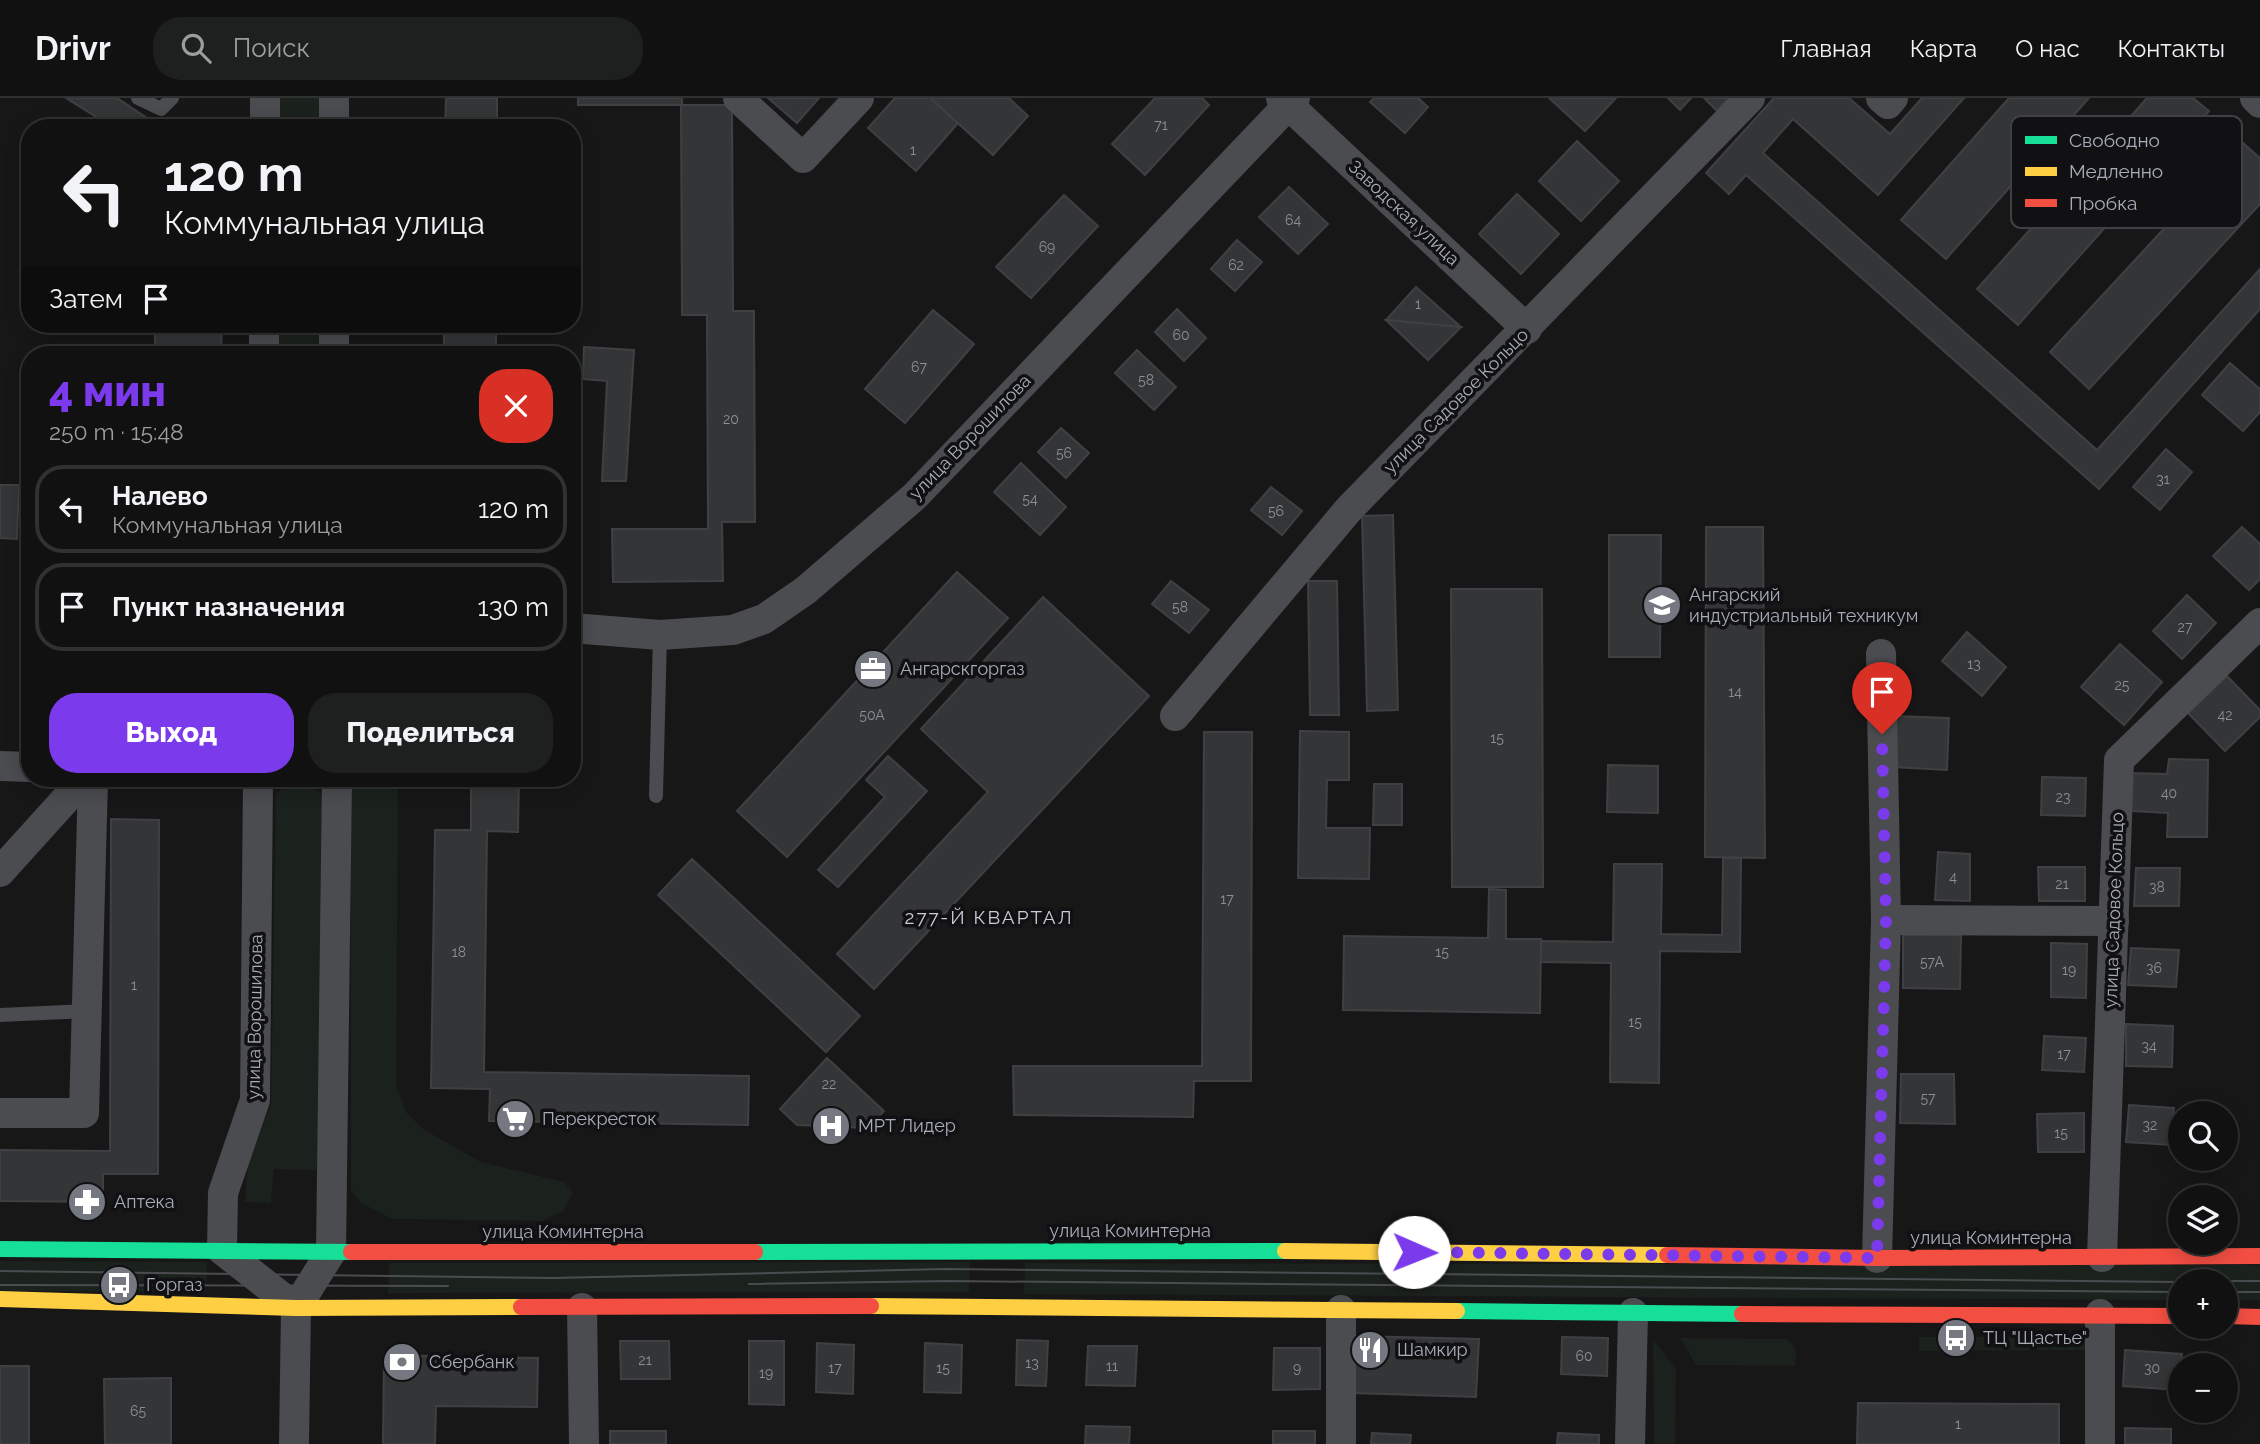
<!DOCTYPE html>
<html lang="ru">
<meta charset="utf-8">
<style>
:root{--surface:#111;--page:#1e1f1f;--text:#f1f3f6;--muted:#9c9d9f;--line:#303131;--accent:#7c3aed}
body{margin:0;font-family:Raleway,sans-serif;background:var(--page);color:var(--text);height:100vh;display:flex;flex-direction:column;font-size:26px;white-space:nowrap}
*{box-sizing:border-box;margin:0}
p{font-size:23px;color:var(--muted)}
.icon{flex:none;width:38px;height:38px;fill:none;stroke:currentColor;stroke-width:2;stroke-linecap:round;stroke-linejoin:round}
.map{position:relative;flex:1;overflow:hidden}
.details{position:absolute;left:21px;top:248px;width:560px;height:441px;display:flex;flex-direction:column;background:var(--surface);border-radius:28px;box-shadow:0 4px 18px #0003,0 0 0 2px var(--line)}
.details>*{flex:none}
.top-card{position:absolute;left:21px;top:21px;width:560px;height:214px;border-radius:28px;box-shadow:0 4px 18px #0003,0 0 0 2px var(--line);background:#111;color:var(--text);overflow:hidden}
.controls{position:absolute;left:2168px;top:1003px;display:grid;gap:14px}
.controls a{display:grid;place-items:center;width:70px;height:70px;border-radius:50%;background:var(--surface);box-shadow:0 4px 18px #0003,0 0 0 2px var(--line);font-size:35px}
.pin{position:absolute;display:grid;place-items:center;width:60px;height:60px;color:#fff;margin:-72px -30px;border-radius:50% 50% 50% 0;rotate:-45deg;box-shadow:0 0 7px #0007}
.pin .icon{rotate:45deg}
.me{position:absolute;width:77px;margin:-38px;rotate:91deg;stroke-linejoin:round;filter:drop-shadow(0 0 5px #0008)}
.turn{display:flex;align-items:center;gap:24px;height:147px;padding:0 28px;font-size:32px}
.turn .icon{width:91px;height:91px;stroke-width:2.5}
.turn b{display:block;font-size:49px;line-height:60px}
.then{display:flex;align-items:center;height:66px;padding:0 28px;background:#0003;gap:14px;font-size:26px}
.round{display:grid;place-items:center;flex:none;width:74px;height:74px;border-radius:28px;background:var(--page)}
.overview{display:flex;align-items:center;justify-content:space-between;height:119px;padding:0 28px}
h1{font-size:42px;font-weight:800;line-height:52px;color:var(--accent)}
.button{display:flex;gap:14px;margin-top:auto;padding:14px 28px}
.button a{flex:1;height:80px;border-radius:28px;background:var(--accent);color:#fff;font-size:28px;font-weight:800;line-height:80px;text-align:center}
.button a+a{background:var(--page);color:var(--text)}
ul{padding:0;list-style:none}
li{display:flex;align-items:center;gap:21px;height:88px;margin:0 14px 10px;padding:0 14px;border:4px solid var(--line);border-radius:28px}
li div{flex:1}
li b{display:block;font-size:26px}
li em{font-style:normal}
header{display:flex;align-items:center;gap:42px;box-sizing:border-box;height:98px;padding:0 35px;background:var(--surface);border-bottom:2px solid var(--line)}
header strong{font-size:33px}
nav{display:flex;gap:38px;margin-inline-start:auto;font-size:24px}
.search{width:490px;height:63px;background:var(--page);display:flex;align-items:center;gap:18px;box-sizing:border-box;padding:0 24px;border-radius:28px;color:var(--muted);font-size:26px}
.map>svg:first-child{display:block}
.green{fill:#1b211c}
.building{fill:#343537;stroke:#3f4043;stroke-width:2}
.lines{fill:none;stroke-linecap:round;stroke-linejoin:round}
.lane{stroke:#4b4c50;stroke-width:14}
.street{stroke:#4b4c50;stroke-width:30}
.fast{stroke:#16e098;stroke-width:16}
.slow{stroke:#ffcf43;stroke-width:16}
.jam{stroke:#f24e42;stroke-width:16}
.tram{stroke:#4b4c4f;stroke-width:2}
.route{stroke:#7c3aed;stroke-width:12;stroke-dasharray:0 21.6}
.labels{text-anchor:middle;stroke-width:7;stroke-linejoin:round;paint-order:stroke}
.number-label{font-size:14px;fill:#8b8f98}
.street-label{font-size:18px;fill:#a8adb8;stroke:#111113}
.poi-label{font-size:18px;fill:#a8adb8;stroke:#111113;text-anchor:start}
.neighbourhood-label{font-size:19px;letter-spacing:2px;fill:#c9ccd4;stroke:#111113}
.key{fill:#111113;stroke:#3e4045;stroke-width:2}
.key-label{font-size:19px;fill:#a8adb8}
</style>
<header>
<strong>Drivr</strong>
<div class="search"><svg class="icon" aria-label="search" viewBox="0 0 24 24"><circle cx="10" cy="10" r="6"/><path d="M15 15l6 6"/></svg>Поиск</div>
<nav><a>Главная</a><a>Карта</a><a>О нас</a><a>Контакты</a></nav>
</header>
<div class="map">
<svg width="2260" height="1346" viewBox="0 0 2260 1346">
<rect width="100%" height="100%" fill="#171717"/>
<g class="green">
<path d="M280,0H321V30H276V7Z"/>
<rect x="276" y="226" width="45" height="31"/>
<path d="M293,681H305L325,699L317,1072L274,1071L271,1105L245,1104L248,1063L271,1007L276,696Z"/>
<path d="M351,681H398L396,987L406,1014L423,1031L481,1064L564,1084L573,1095L563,1113L542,1123L392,1121L361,1105L351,1092Z"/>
<path d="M0,1163L207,1164L206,1194L0,1193Z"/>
<path d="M970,1164L969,1194L388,1195L389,1165Z"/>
<path d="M1025,1165L2260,1167V1202H2226V1183H2180V1202L1024,1196Z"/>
<path d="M2086,1238L2091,1252L1919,1253V1239Z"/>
<path d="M1680,1240L1786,1241C1797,1247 1797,1256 1795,1268L1696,1267Z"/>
<path d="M1653,1241L1676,1272L1675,1346H1654Z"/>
</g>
<g class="building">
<path d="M66,0H117L162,30H114Z"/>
<path d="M446,0H497V30H445Z"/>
<path d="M578,0H682V7H732L733,213H754L755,424H722L723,483L613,484L612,431H708L707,217H682L681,7H578Z"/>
<path d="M768,0H819L797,25Z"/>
<path d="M895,0H932L959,24L916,73L868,30Z"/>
<path d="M930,0H1009L1028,18L993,57Z"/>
<path d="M1155,0H1202L1209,7L1145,77L1112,46Z"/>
<path d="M1374,0H1418L1428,9L1405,35L1370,4Z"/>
<path d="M1549,0H1616L1585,33Z"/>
<path d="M1668,0H1691L1680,12Z"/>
<path d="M1704,0H1729L1717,13Z"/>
<path d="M1774,0H1849L1890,36L1922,0H1964L1878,97L1793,21L1763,55L2097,352L2260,171V211L2099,391L1746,77L1729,96L1706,75Z"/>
<path d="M2009,0H2089L1946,161L1901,122Z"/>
<path d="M2147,0H2193L2209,13L2018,227L1977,191Z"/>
<path d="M1577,43L1619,83L1581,123L1539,83Z"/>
<path d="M2243,45L2260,60V106L2089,291L2050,254Z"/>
<path d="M1289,89L1328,126L1298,156L1259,119Z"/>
<path d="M1517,96L1559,136L1521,176L1479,136Z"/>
<path d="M1064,97L1098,128L1031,200L996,169Z"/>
<path d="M1237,142L1262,164L1235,193L1211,171Z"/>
<path d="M1416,189L1461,229L1386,222Z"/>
<path d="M1177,211L1206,240L1184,263L1155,234Z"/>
<path d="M933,212L974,246L905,325L865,291Z"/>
<path d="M1386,222L1461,229L1428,262Z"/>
<path d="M155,226H222L221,257H155Z"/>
<rect x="444" y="226" width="52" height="31"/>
<path d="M584,249L634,252L626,383H602L607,283L583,281Z"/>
<path d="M1137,252L1176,289L1154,312L1115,275Z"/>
<path d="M2230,265L2260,291V314L2243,333L2202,297Z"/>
<path d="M1061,330L1089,355L1066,380L1038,354Z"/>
<path d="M2166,351L2192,374L2160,412L2133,389Z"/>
<path d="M1021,365L1066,409L1040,437L994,394Z"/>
<path d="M0,387H19L17,441L0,440Z"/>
<path d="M1271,389L1302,413L1282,437L1251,412Z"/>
<path d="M1393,417L1398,612L1367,613L1362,418Z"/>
<path d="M1706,429H1763L1765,760L1705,759Z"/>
<path d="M2242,429L2260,446V481L2249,492L2213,458Z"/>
<path d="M1609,437H1661L1660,559H1609Z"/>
<path d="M957,474L1008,520L787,759L737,713Z"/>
<path d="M1171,483L1209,512L1189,535L1152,506Z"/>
<path d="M1308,483H1337L1339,617H1310Z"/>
<path d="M1451,491H1542L1543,789H1452Z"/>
<path d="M2187,497L2216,525L2182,561L2153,533Z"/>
<path d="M1043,499L1149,598L874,891L837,856L988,694L921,631Z"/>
<path d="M1967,534L2006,569L1982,598L1942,563Z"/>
<path d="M2120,546L2162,584L2124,627L2081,589Z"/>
<path d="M2227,578L2260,612V619L2225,653L2188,615Z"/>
<path d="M1895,618L1949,620L1947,672L1893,669Z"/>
<path d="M1300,633L1349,634V682H1327L1326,730H1370L1369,781L1298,780Z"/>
<path d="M1204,634H1252L1251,983H1194L1193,1019L1014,1017L1013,968H1202Z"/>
<path d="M888,658L927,693L838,789L818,772L885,699L866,682Z"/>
<path d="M2169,661L2208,662L2207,739H2167L2168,715L2131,713L2130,675L2167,676Z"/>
<path d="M1608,667L1658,668V715L1607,714Z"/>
<path d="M2042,679L2086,680L2085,718L2041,717Z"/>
<path d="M471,681H519L518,734L487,733L484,974L749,978L748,1027L489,1023L490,991L431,990L435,732H471Z"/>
<path d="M1374,686H1402V727H1373Z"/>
<path d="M111,721L159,722L158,1076H103V1104L0,1103V1052L110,1053Z"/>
<path d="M1938,754L1970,756V803L1935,802Z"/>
<path d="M1723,760H1741L1740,854L1660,853L1659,985L1610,984L1611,865L1540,864L1541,843L1613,844L1614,766H1662L1661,836L1722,837Z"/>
<path d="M692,761L860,918L826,954L658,797Z"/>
<path d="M2038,769H2085V803H2039Z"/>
<path d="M2136,770H2180L2179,808H2134Z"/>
<path d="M1489,791L1506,792V841H1541L1540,915L1343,912L1344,838L1488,840Z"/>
<path d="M1903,837H1961L1960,891L1903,890Z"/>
<path d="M2051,845L2087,846L2086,900L2051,899Z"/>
<path d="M2131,850L2179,852L2176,889L2128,887Z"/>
<path d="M2126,926L2173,928L2172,969L2126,968Z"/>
<path d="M2044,938L2086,940L2084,974L2042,972Z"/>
<path d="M827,960L884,1013L868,1030L797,1027L780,1011Z"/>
<path d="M1901,976H1954L1955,1026L1900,1025Z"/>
<path d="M2129,1007L2174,1010L2171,1047L2126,1044Z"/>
<path d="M2084,1015V1054H2038L2037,1016Z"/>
<path d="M1356,1238L1479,1241L1476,1299L1354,1295Z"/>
<path d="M1562,1239L1608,1240L1607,1278L1561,1276Z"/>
<path d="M1017,1242L1048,1243L1046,1288L1016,1287Z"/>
<path d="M620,1243H669L670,1281H621Z"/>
<path d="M749,1243H784V1307L749,1306Z"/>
<path d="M817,1245L854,1247L853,1296L816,1294Z"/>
<path d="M925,1245L962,1247L961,1295L924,1294Z"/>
<path d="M1088,1248H1137L1135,1288L1086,1287Z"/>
<path d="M1274,1250H1320V1291L1273,1292Z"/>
<path d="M2125,1252L2182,1256L2179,1292L2123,1288Z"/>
<path d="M384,1257L538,1260L537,1309L436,1308L435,1346H383Z"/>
<rect x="0" y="1268" width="29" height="78"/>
<path d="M171,1280V1346H105L104,1281Z"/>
<path d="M1858,1305L2059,1306V1346H1857Z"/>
<path d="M1086,1328L1130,1329L1129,1346H1085Z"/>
<path d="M2125,1330L2171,1331V1346H2125Z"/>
<rect x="610" y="1333" width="56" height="13"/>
<rect x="1273" y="1333" width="42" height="13"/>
<path d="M1372,1335L1411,1337L1410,1346H1371Z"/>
<path d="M1558,1335L1599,1337V1346H1557Z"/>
</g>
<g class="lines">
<g class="lane">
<path d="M138,0L161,11L172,0"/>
<path d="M656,698L660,537"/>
<path d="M0,917L87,913"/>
</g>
<g class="street">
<path d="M334,0V30"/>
<path d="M738,0L803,60L859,0"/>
<path d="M1281,0L1527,231"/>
<path d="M1881,0L1888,6L1893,0"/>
<path d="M2255,0L2260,5"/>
<path d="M265,30V0"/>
<path d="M334,226V257"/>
<path d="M264,257V226"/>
<path d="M572,530L660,537L733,532L764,521L806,492L915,398L1295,0"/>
<path d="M1175,618L1349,411L1750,0"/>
<path d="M0,668L30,669"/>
<path d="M258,681L255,1002L223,1095L222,1152L296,1210"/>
<path d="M0,774L84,681"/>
<path d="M1886,822L2114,823"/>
<path d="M0,1015H84L93,681"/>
<path d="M2102,1159L2119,662L2260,525"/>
<path d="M1877,1160L1886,822L1881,556"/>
<path d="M296,1210L331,1154L337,681"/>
<path d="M582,1210L584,1346"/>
<path d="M2100,1216V1346"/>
<path d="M294,1346L296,1210"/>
<path d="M1341,1346V1212"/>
<path d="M1630,1346L1633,1215"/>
</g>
<g class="fast">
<path d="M0,1151L351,1154"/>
<path d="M755,1154L1285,1153"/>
<path d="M1457,1213L1742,1216"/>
</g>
<g class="slow">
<path d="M1285,1153L1667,1157"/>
<path d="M0,1201L296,1210L521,1209"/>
<path d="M871,1208L1457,1213"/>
</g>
<g class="jam">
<path d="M351,1154H755"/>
<path d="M1667,1157L1877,1160L2260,1158"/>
<path d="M521,1209L871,1208"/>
<path d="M1742,1216L2180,1218"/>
<path d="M2226,1218L2260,1219"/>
</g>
<g class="tram">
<path d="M0,1173L553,1180L945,1171L2180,1184"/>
<path d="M2226,1183H2260"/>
<path d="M749,1186L947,1183L2180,1194"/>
<path d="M0,1187L448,1188"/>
<path d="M2226,1194H2260"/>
</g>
</g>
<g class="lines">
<path class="route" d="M1414,1154L1877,1160L1886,822L1882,636"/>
</g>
<defs>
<symbol id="university-disc" viewBox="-11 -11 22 22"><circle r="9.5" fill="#757880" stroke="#111113"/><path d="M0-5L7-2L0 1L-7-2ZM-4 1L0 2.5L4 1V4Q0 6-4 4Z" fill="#fff"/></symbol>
<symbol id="office-disc" viewBox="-11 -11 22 22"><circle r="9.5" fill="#757880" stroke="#111113"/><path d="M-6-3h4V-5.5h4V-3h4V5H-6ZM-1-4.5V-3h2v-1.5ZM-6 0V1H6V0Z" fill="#fff"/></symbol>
<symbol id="supermarket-disc" viewBox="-11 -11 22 22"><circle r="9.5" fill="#757880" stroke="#111113"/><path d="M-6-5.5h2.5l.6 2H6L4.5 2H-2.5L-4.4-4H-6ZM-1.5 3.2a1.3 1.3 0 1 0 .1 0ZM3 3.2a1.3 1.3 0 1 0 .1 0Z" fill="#fff"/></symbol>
<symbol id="hospital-disc" viewBox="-11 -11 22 22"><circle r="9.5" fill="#757880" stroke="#111113"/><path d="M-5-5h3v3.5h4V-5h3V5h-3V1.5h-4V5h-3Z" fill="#fff"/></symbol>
<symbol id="pharmacy-disc" viewBox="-11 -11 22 22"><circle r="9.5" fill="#757880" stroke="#111113"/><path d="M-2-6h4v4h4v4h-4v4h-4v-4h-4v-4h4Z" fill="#fff"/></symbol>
<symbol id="bus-disc" viewBox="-11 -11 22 22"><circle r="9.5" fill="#757880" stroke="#111113"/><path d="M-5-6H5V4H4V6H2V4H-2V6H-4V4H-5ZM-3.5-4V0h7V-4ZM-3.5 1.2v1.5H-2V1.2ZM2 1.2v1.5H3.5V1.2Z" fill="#fff"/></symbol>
<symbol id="restaurant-disc" viewBox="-11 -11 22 22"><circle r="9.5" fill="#757880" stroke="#111113"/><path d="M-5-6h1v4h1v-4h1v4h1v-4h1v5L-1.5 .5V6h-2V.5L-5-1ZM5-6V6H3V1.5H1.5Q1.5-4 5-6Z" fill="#fff"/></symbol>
<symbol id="bank-disc" viewBox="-11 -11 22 22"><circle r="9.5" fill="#757880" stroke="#111113"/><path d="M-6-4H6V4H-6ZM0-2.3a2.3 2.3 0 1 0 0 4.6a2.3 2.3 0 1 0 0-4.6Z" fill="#fff"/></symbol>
</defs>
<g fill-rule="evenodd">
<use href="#university-disc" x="1640" y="485" width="44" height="44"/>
<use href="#office-disc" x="851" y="549" width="44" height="44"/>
<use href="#supermarket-disc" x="493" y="999" width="44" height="44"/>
<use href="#hospital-disc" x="809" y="1006" width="44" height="44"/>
<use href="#pharmacy-disc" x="65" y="1082" width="44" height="44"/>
<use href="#bus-disc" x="97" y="1165" width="44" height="44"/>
<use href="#bus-disc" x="1934" y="1218" width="44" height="44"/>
<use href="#restaurant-disc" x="1348" y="1230" width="44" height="44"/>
<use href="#bank-disc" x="380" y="1242" width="44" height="44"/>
</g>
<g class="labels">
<g class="number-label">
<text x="1161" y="32">71</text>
<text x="913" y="57">1</text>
<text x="1293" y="127">64</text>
<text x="1047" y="154">69</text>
<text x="1236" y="172">62</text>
<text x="1418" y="211">1</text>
<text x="1181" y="242">60</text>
<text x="919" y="274">67</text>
<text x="1146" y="287">58</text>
<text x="731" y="326">20</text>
<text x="1064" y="360">56</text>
<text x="2163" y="386">31</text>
<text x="1030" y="406">54</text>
<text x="1276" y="418">56</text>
<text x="1180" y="514">58</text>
<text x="2185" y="534">27</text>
<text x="1974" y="571">13</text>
<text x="2122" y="592">25</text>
<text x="1735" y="599">14</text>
<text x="872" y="622">50А</text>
<text x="2225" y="622">42</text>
<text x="1497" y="645">15</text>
<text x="2169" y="700">40</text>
<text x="2063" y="704">23</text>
<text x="1953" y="784">4</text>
<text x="2062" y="791">21</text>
<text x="2157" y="794">38</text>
<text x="1227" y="806">17</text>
<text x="459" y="859">18</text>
<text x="1442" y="859">15</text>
<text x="1932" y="869">57А</text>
<text x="2154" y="875">36</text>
<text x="2069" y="877">19</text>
<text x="134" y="892">1</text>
<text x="1635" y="929">15</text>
<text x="2149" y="953">34</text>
<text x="2064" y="961">17</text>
<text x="829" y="991">22</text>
<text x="1928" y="1005">57</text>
<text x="2150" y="1032">32</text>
<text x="2061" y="1040">15</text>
<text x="1584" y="1263">60</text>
<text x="645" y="1267">21</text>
<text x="1032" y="1270">13</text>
<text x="1112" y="1273">11</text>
<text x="835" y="1275">17</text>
<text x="943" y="1275">15</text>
<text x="1297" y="1275">9</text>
<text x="2152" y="1275">30</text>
<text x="766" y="1280">19</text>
<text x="138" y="1318">65</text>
<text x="1958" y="1331">1</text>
</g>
<g class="street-label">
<text transform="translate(1404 115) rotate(43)" y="6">Заводская улица</text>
<text transform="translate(1456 303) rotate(-45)" y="6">улица Садовое Кольцо</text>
<text transform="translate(970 339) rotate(-46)" y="6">улица Ворошилова</text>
<text transform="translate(2114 812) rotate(-88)" y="6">улица Садовое Кольцо</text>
<text transform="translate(255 919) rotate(-89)" y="6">улица Ворошилова</text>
<text x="1130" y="1139">улица Коминтерна</text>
<text x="563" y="1140">улица Коминтерна</text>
<text x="1991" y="1146">улица Коминтерна</text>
</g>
<g class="poi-label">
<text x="1689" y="503">Ангарский<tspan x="1689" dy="21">индустриальный техникум</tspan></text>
<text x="900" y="577">Ангарскгоргаз</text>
<text x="542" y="1027">Перекресток</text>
<text x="858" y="1034">МРТ Лидер</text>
<text x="114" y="1110">Аптека</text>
<text x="146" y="1193">Горгаз</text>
<text x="1983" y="1246">ТЦ "Щастье"</text>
<text x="1397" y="1258">Шамкир</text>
<text x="429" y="1270">Сбербанк</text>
</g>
<g class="neighbourhood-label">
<text x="989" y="826">277-Й КВАРТАЛ</text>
</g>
</g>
<rect x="2011" y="18" width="231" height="112" rx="10" class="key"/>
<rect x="2025" y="38" width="32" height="8" fill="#16e098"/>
<rect x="2025" y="69" width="32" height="9" fill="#ffcf43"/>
<rect x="2025" y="101" width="32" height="8" fill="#f24e42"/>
<g class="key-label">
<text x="2069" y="49">Свободно</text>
<text x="2069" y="80">Медленно</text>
<text x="2069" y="112">Пробка</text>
</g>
</svg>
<div class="controls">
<a><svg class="icon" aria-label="search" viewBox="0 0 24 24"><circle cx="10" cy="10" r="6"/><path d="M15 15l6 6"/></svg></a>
<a><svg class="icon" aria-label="layers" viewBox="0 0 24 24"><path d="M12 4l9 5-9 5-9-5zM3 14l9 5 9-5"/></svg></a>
<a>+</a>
<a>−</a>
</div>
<div class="pin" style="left:1882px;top:636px;background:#d93025"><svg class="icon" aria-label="arrive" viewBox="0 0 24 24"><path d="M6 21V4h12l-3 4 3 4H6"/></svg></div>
<svg class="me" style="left:1414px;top:1154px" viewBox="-20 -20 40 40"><circle r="19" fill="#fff"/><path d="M0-13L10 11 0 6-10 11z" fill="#7c3aed"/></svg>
<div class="top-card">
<div class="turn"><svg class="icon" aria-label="left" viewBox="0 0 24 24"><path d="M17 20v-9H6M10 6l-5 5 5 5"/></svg><div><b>120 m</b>Коммунальная улица</div></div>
<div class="then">Затем<svg class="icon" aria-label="arrive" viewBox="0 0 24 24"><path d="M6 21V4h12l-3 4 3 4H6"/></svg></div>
</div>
<section class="details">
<div class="overview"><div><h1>4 мин</h1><p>250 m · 15:48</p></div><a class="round" style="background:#d93025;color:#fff"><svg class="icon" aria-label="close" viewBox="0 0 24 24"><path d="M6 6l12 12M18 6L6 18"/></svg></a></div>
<ul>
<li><svg class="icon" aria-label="left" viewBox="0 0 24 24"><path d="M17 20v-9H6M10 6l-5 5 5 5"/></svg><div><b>Налево</b><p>Коммунальная улица</p></div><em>120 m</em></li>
<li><svg class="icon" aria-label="arrive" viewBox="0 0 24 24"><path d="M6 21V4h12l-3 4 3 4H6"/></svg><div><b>Пункт назначения</b></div><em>130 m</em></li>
</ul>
<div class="button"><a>Выход</a><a>Поделиться</a></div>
</section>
</div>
